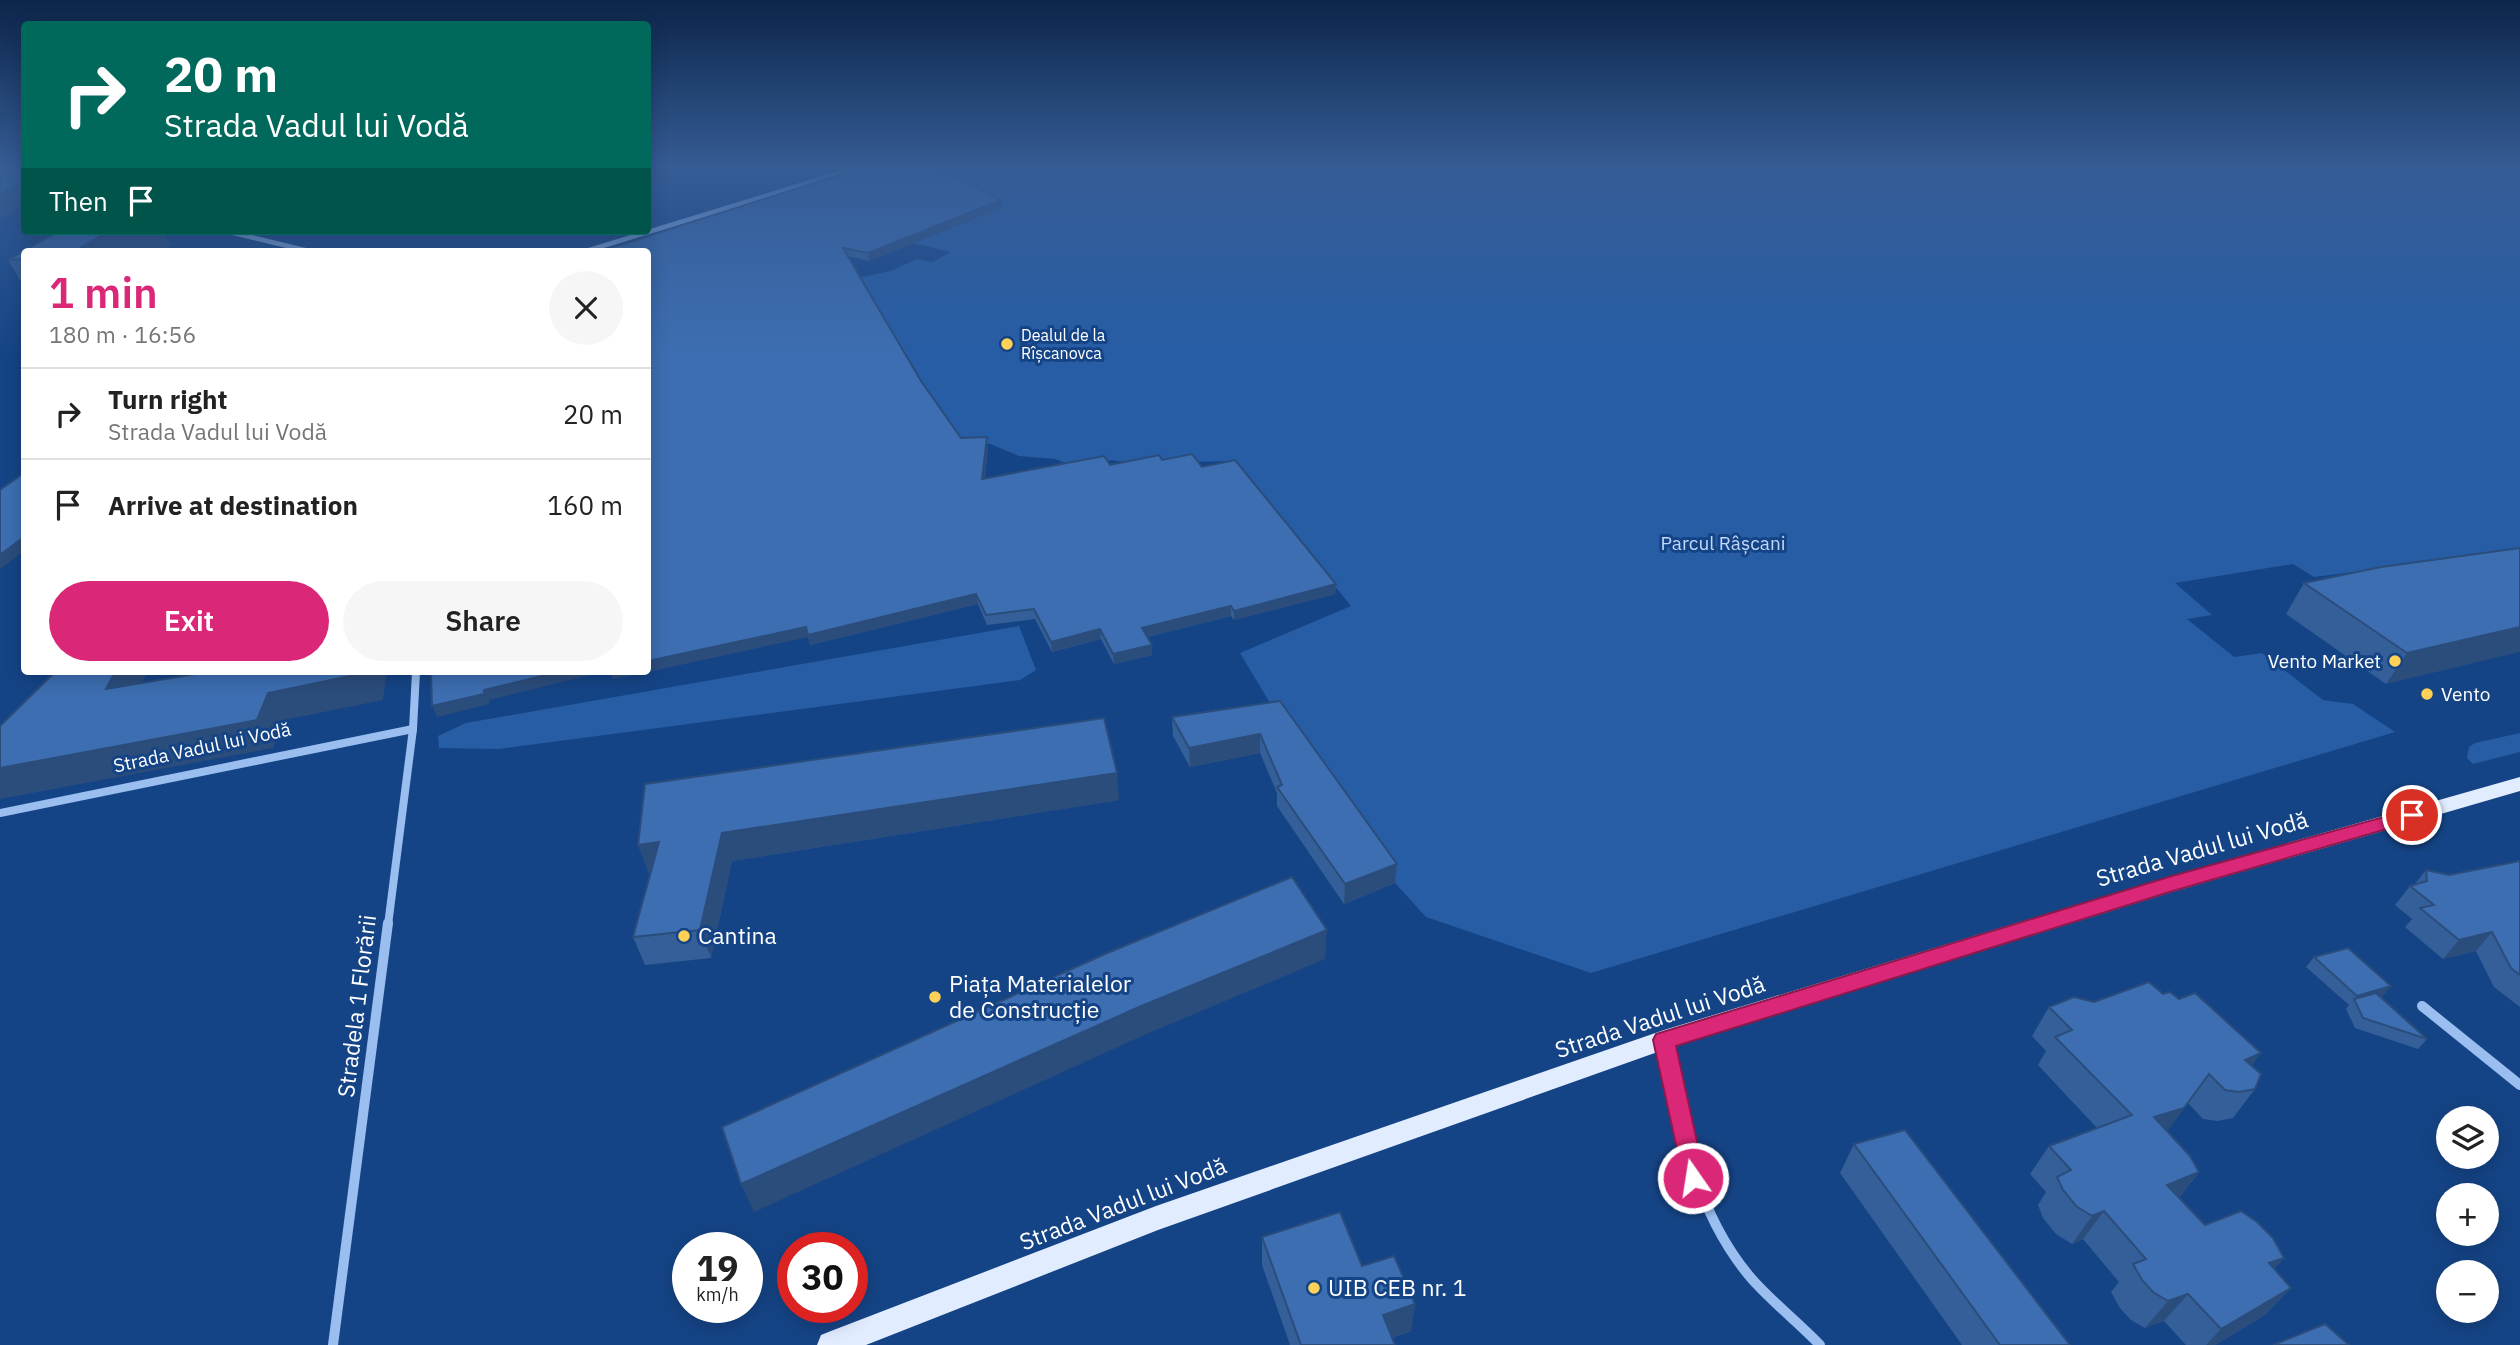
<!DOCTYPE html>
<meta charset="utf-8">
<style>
:root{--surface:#fff;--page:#f6f6f6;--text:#222;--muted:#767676;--line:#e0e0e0;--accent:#db2777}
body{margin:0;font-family:"IBM Plex Sans",sans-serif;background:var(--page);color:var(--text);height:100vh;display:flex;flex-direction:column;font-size:26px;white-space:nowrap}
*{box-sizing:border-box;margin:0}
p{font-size:23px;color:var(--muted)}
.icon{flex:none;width:38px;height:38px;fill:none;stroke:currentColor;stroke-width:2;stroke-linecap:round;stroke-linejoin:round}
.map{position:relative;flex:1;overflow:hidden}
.details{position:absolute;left:21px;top:248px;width:630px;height:427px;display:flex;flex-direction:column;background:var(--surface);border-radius:7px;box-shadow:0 4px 18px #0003}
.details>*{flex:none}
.top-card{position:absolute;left:21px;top:21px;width:630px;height:214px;border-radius:7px;box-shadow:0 4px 18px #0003;background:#00695c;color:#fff;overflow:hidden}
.buttons{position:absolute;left:2436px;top:1106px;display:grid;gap:14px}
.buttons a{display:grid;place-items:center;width:63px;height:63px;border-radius:50%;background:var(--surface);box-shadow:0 4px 18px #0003;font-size:35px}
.speed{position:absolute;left:672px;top:1232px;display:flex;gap:14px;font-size:35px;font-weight:700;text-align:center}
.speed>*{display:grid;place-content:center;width:91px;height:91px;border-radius:50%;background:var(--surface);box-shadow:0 4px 18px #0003;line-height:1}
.speed small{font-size:18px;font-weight:400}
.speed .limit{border:10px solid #d22;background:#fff;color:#111}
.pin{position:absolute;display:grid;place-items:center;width:60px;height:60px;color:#fff;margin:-30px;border:4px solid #fff;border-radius:50%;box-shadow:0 2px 7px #0007}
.me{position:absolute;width:77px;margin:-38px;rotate:347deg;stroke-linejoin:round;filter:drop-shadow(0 0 5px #0008)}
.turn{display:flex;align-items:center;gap:24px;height:147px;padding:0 28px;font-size:32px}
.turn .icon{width:91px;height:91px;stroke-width:2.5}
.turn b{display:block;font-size:49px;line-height:60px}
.then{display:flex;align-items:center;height:66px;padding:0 28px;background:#0003;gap:14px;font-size:26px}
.round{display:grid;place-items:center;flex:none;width:74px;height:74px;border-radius:37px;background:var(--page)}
.overview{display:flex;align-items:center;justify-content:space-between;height:119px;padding:0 28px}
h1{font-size:42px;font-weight:600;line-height:52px;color:var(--accent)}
.cta{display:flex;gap:14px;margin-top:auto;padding:14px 28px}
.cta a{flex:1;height:80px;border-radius:42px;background:var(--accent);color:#fff;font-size:28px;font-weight:600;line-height:80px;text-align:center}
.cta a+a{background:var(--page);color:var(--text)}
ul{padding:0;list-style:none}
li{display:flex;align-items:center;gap:21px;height:91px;padding:0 28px;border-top:2px solid var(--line)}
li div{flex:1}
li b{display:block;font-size:26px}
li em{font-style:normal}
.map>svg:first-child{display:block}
.green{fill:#275da5}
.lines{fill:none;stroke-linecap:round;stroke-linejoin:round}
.street-far2{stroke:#9abeef;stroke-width:4.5}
.street-far1{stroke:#9abeef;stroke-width:8}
.street{stroke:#9abeef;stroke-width:10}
.primary{fill:#e1ecff;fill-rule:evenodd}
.wall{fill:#345f98}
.shaded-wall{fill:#2b4d7c}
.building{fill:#3d6eb1;stroke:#2b4d7c;stroke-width:2}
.route{fill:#db2777;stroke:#8e194d;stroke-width:2}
.poi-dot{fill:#ffd257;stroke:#154486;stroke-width:2.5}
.labels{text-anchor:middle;stroke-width:6;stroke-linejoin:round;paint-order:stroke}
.far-poi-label{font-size:16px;fill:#fff;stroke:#154486;text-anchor:start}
.park-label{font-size:19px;fill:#c0d9fb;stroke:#154486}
.poi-label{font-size:19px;fill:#fff;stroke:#154486;text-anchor:end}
.street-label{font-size:19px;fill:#fff;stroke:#154486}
.near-street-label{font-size:23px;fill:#fff;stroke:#154486}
.near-poi-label{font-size:23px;fill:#fff;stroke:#154486;text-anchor:start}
</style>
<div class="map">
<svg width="2520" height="1345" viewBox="0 0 2520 1345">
<rect width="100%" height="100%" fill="#154486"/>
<g class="green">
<path d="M928,168H2520V557L2462,558L2314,577L2293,564L2175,583L2212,615L2187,619L2234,657L2262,653L2323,700L2353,704L2395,732L1591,973L1426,917L1395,883L1280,720L1240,653L1351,606L1233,461L1132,463L1111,460L1078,468L1055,459L1019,456L990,444H960L857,278L891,271L917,259L932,262L951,252L913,243Z"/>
<path d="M1019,626L1036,670L1020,680L499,749L439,748L438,736L466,723Z"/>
<path d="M2520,733V752L2473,764L2467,758L2469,747L2475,743Z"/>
</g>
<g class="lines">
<g class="street-far2">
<path d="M225,231L313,252"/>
<path d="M583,252L856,168"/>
</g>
<g class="street-far1">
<path d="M0,813L413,729"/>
<path d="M388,925L413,729L416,672"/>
</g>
<g class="street">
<path d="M2422,1006L2520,1085"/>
<path d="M1664,1041C1680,1125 1694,1211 1751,1278C1772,1302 1798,1322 1820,1345"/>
<path d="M333,1345L388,923"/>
</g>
<path class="primary" d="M2520,777V791L2172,892L1666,1049L1158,1230L866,1345H817L821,1335L831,1331L1156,1206L1664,1030L2172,876Z"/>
</g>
<g class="wall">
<path d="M1002,208L869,261L848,256L921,381L961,438L987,437L988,446L985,478L1162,460L1202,467L1336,584L1335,594L1234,620L1231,616L1147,637L1152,655L1114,664L1101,639L1052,652L1035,619L987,625L978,604L810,645L808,637L648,252H609L608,249Z"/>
<path d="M59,231H163L170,245L160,252H24V287L8,260Z"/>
<path d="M2520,548L2386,684L2286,614L2304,583Z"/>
<path d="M1280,701L1397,864L1395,883L1344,904L1277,806V793L1260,753L1190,767L1173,736L1172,717Z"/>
<path d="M1119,800L732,861L711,958L645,965L633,937L651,872L649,873L638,845Z"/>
<path d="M2520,861V1007L2494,987L2476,951L2443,959L2405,927L2412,919L2395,905L2410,886L2414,885L2426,870L2449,875Z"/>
<path d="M2314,957L2383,996L2380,997L2427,1039L2418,1049L2355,1028L2346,1009L2349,1005L2306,967Z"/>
<path d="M2163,994L2252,1066L2255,1089L2233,1118L2217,1121L2203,1119L2188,1103L2167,1131L2199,1172L2179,1198L2205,1225L2284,1258L2274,1269L2291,1288L2265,1315L2215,1345H2186L2164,1321L2145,1328L2131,1320L2120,1308L2111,1292L2119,1282L2083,1239L2072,1244L2056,1234L2043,1218L2038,1205L2046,1192L2030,1174L2049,1146L2097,1128L2038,1065L2046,1051L2032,1036L2049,1007Z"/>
<path d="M1854,1144L2070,1345H1962L1840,1173Z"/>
<path d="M1262,1237L1362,1266L1415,1304L1411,1331L1392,1338L1395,1345H1290L1262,1265Z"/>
</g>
<g class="shaded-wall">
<path d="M24,177V206L0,219V194L15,182Z"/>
<path d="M1001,200L1002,208L869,261L868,253Z"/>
<path d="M109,231H163L170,245L160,252H73Z"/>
<path d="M987,437L988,446L984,488L982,479Z"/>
<path d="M24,537V551L0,569V555Z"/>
<path d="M1336,584L1335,594L1234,620V611Z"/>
<path d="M976,594L978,604L810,645L808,637L648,672V661L806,627Z"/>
<path d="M1231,606V616L1143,638L1142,628Z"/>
<path d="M2520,627V652L2386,684L2407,653Z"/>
<path d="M1100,629L1101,639L1052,652L1051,642Z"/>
<path d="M1152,645V655L1114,664L1113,654Z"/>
<path d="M115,672H148L124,716L106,689Z"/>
<path d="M369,672H387L383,700L284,720L273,748L0,799V768L268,693Z"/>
<path d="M558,672H603L489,700V704L437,717L432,706L484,690Z"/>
<path d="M610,672H647L613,679Z"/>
<path d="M1260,734V753L1190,767L1189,748Z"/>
<path d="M1117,773L1119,800L732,861L711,958L700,930L722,833Z"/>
<path d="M659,842L670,870L649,873L638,845Z"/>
<path d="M1397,864L1395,883L1344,904L1345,884Z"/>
<path d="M1327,930L1325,959L1142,1036L754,1212L741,1184L1139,1007Z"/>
<path d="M2492,932L2476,951L2443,959L2459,940Z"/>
<path d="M2391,986L2383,996L2356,1003L2354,999L2349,1005L2357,996Z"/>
<path d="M2261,1053L2240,1082L2245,1060Z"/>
<path d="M2184,1108L2163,1137L2154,1117Z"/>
<path d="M2199,1172L2177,1200L2167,1185Z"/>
<path d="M2104,1211L2083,1239L2072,1244L2092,1216Z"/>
<path d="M2284,1258L2258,1286L2269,1263Z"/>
<path d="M2291,1288L2265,1315L2215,1345H2206L2221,1329Z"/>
<path d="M2188,1294L2164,1321L2145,1328L2168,1301Z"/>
<path d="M1415,1304L1411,1331L1380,1342L1383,1315Z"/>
</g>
<g class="building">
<path d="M0,168H6L12,170L17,168H24V177L15,182H24L0,194Z"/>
<path d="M861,168H940L1001,200L868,253L843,248L921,381L961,438L987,437L982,479L1104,456L1110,465L1159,455L1162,460L1192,454L1202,467L1235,460L1336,584L1234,611L1231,606L1142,628L1152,645L1113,654L1100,629L1051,642L1034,609L986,615L976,594L808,635L806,627L648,661V252H612L608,249Z"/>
<path d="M59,231H109L73,252H24V259L8,260Z"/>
<path d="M24,473V537L0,555V490Z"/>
<path d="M2520,548V627L2407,653L2304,583L2381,567Z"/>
<path d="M55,672H115L106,689L207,672H369L268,693L257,720L0,768V726Z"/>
<path d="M431,672H558L484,690V694L432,706Z"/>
<path d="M1280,701L1397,864L1345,884L1277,787L1282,785L1260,734L1189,748L1172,717Z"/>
<path d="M1104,718L1117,773L722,833L700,930L633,937L659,842L638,845L645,784Z"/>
<path d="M2520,861V975L2511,968L2492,932L2459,940L2420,908L2434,905L2410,886L2427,881L2426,870L2449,875Z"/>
<path d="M1292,877L1327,930L1139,1007L741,1184L722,1127L1105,954Z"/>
<path d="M2348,948L2391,986L2357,996L2314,957Z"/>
<path d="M2149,982L2163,994L2170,992L2179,999L2195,993L2261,1053L2245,1060L2261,1074L2255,1089L2239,1092L2225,1090L2209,1074L2184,1108L2154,1117L2190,1156L2199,1172L2167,1185L2205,1225L2241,1211L2257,1222L2273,1238L2284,1258L2269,1263L2291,1288L2221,1329L2188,1294L2168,1301L2153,1292L2142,1280L2133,1264L2146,1259L2104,1211L2092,1216L2076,1206L2063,1190L2057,1177L2071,1170L2049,1146L2132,1115L2055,1037L2072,1030L2049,1007L2074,997L2094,1002Z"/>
<path d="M2376,993L2427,1039L2363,1018L2354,999Z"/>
<path d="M1905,1130L2070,1345H2000L1854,1144Z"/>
<path d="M1340,1212L1362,1266L1394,1256L1415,1304L1383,1315L1395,1345H1301L1262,1237Z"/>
<path d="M2325,1324L2349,1345H2273Z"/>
</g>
<linearGradient id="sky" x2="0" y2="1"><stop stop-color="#0c254a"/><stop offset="0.47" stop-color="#355c95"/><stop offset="1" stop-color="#355c95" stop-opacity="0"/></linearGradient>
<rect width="2520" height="356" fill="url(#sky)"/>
<path class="route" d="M2412,809L2418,811L2421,815L2418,820L2173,891L1676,1046L1705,1178L1701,1186L1693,1189L1685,1186L1653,1040L1656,1034L2172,876Z"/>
<g class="poi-dot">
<circle cx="1007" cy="344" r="7"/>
<circle cx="2395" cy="661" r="7"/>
<circle cx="2427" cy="694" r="7"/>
<circle cx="684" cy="936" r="7"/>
<circle cx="935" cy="997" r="7"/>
<circle cx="1314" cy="1288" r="7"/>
</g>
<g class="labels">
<g class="far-poi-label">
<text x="1021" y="341">Dealul de la<tspan x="1021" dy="18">Rîșcanovca</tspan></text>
</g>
<g class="park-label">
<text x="1723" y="550">Parcul Râșcani</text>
</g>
<g class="poi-label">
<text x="2381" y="668">Vento Market</text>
<text x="2441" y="701" text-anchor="start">Vento</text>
</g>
<g class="street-label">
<text transform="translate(202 747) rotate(-12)" y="7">Strada Vadul lui Vodă</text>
</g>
<g class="near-street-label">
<text transform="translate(2202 849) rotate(-16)" y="8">Strada Vadul lui Vodă</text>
<text transform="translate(357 1006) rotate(-83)" y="8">Stradela 1 Florării</text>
<text transform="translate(1660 1017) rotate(-18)" y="8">Strada Vadul lui Vodă</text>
<text transform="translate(1123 1204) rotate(-21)" y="8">Strada Vadul lui Vodă</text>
</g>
<g class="near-poi-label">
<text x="698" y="944">Cantina</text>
<text x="949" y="992">Piața Materialelor<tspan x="949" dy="26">de Construcție</tspan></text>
<text x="1328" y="1296">UIB CEB nr. 1</text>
</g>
</g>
</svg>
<div class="buttons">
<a><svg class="icon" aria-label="layers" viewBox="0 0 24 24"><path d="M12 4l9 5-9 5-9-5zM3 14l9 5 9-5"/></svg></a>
<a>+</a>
<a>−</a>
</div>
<div class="speed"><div>19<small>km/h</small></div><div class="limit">30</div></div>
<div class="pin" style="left:2412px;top:815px;background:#d93025"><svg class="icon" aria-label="arrive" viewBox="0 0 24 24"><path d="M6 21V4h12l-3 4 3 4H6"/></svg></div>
<svg class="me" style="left:1693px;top:1178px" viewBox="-20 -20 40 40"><circle r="17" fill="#db2777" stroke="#fff" stroke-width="3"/><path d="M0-11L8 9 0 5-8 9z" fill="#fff"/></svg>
<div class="top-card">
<div class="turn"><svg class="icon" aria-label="right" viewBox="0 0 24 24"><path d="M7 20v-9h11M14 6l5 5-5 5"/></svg><div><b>20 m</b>Strada Vadul lui Vodă</div></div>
<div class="then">Then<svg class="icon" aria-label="arrive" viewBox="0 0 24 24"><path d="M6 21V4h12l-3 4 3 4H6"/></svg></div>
</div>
<section class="details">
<div class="overview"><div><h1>1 min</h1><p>180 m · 16:56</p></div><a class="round"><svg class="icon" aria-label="close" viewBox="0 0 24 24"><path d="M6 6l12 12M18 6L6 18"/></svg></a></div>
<ul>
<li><svg class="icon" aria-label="right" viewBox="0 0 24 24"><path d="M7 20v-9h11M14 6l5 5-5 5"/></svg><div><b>Turn right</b><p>Strada Vadul lui Vodă</p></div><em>20 m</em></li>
<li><svg class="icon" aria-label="arrive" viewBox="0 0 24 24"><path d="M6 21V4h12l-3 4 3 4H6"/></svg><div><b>Arrive at destination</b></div><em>160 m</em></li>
</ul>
<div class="cta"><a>Exit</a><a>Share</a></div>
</section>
</div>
